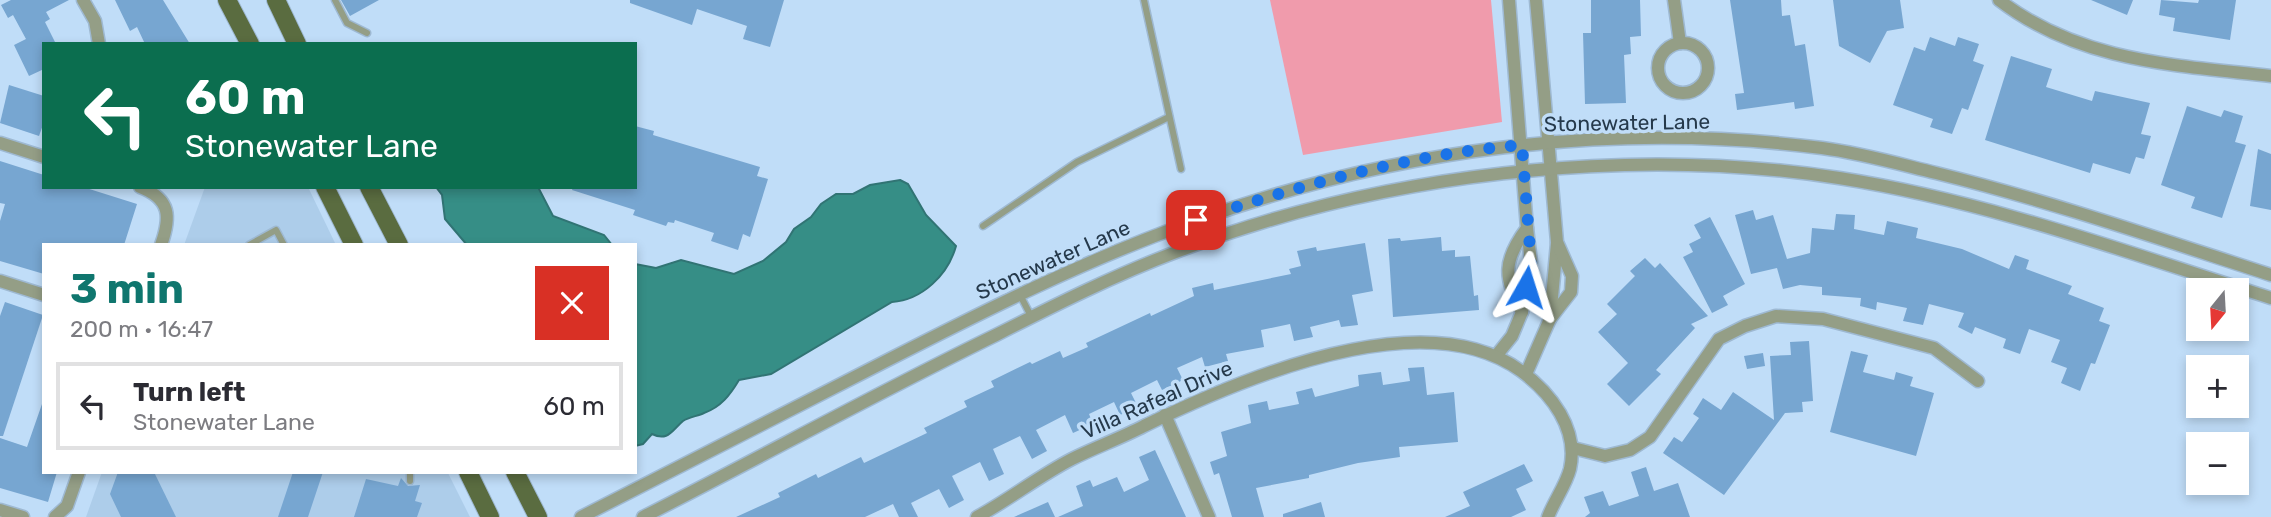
<!DOCTYPE html>
<meta charset="utf-8">
<style>
:root{--surface:#fff;--page:#f2f2f3;--text:#2b2b33;--muted:#7c7c81;--line:#e1e1e2;--accent:#0f766e}
body{margin:0;font-family:Rubik,sans-serif;background:var(--page);color:var(--text);height:100vh;display:flex;flex-direction:column;font-size:26px;white-space:nowrap}
*{box-sizing:border-box;margin:0}
p{font-size:23px;color:var(--muted)}
.icon{flex:none;width:38px;height:38px;fill:none;stroke:currentColor;stroke-width:2;stroke-linecap:round;stroke-linejoin:round}
.map{position:relative;flex:1;overflow:hidden}
.panel{position:absolute;left:42px;top:243px;width:595px;height:231px;display:flex;flex-direction:column;background:var(--surface);border-radius:0px;box-shadow:0 4px 10px #0003}
.panel>*{flex:none}
.banner{position:absolute;left:42px;top:42px;width:595px;height:147px;border-radius:0px;box-shadow:0 4px 10px #0003;background:#0b6e4f;color:#fff;overflow:hidden}
.needle{width:46px;rotate:198deg}
.tools{position:absolute;left:2186px;top:278px;display:grid;gap:14px}
.tools a{display:grid;place-items:center;width:63px;height:63px;border-radius:0px;background:var(--surface);box-shadow:0 4px 10px #0003;font-size:35px}
.pin{position:absolute;display:grid;place-items:center;width:60px;height:60px;color:#fff;margin:-30px;border-radius:14px;box-shadow:0 4px 10px #0006}
.me{position:absolute;width:77px;margin:-38px;rotate:6deg;stroke-linejoin:round;filter:drop-shadow(0 0 5px #0008)}
.turn{display:flex;align-items:center;gap:24px;height:147px;padding:0 28px;font-size:32px}
.turn .icon{width:91px;height:91px;stroke-width:2.5}
.turn b{display:block;font-size:49px;line-height:60px}
.round{display:grid;place-items:center;flex:none;width:74px;height:74px;border-radius:0px;background:var(--page)}
.headline{display:flex;align-items:center;justify-content:space-between;height:119px;padding:0 28px}
h1{font-size:42px;font-weight:700;line-height:52px;color:var(--accent)}
ul{padding:0;list-style:none}
li{display:flex;align-items:center;gap:21px;height:88px;margin:0 14px 10px;padding:0 14px;border:4px solid var(--line);border-radius:0px}
li div{flex:1}
li b{display:block;font-size:26px}
li em{font-style:normal}
.map>svg:first-child{display:block}
.built{fill:#adcdea}
.green{fill:#f09bac}
.water{fill:#368e86;stroke:#317474;stroke-width:2}
.building{fill:#77a6d1}
.lines{fill:none;stroke-linecap:round;stroke-linejoin:round}
.lane-casing{stroke:#9eb9d2;stroke-width:9}
.street-casing{stroke:#9eb9d2;stroke-width:15}
.primary-casing{stroke:#9eb9d2;stroke-width:20}
.lane{stroke:#949e86;stroke-width:6}
.street{stroke:#949e86;stroke-width:12}
.primary{stroke:#5a6c40;stroke-width:18}
.route{stroke:#1a73e8;stroke-width:12;stroke-dasharray:0 21.6}
.labels{text-anchor:middle;stroke-width:7;stroke-linejoin:round;paint-order:stroke}
.street-label{font-size:21px;fill:#25394b;stroke:#c0ddf8}
</style>
<div class="map">
<svg width="2271" height="517" viewBox="0 0 2271 517">
<rect width="100%" height="100%" fill="#c0ddf8"/>
<g class="built">
<path d="M205,187H308L336,245H184Z"/>
<path d="M102,472L448,473L470,517H86Z"/>
</g>
<path class="green" d="M1270,0H1491L1502,122L1303,155Z"/>
<g class="water">
<path d="M900,180L908,184L926,215L956,246C948,275 922,300 892,302L771,374L739,380C730,395 721,407 704,413C698,416 689,417 683,421C672,430 668,442 652,434L643,444L635,446V264L656,268L681,260L734,274L763,261L786,242L794,229L811,217L821,204L836,194H853L870,185Z"/>
<path d="M436,187H538L553,216L604,235L612,245H467L445,219L442,195Z"/>
</g>
<g class="building">
<path d="M11,0H69L46,12L50,19L45,22L56,44H44V69L29,76L14,45L26,39L13,15L8,18L1,5Z"/>
<path d="M115,0H163L190,44H145L137,27L130,31Z"/>
<path d="M341,0H379L350,16Z"/>
<path d="M630,0H784L770,47L743,39L747,26L697,9L692,25L630,3Z"/>
<path d="M1591,0H1640L1641,36L1630,37L1631,54L1624,55L1626,103L1585,104L1583,33H1591Z"/>
<path d="M1730,0H1781L1782,16L1790,15L1795,46L1805,44L1814,106L1795,109L1794,102L1737,110L1735,94L1744,93Z"/>
<path d="M1833,0H1900L1904,28L1887,31L1870,63L1839,46Z"/>
<path d="M2091,0H2133L2127,15Z"/>
<path d="M2161,0L2198,3L2199,0H2236L2230,40L2173,31L2175,18L2159,15Z"/>
<path d="M1930,37L1955,46L1958,37L1979,44L1973,61L1984,65L1968,110L1962,108L1952,134L1930,127L1933,119L1893,105L1914,47L1925,51Z"/>
<path d="M2011,56L2052,69L2046,87L2092,101L2095,91L2150,103L2141,134L2151,136L2144,159L2136,157L2130,174L2093,163L2090,173L1985,140Z"/>
<path d="M9,85L44,96V122L39,136L0,123Z"/>
<path d="M2187,106L2221,117L2224,110L2243,116L2235,142L2246,145L2222,218L2191,208L2195,197L2161,185Z"/>
<path d="M635,126L654,131L653,135L760,167L757,176L768,179L750,237L743,234L738,250L711,241L714,233L675,220L674,223L668,222L666,226L633,215L635,210L572,190L573,187H635Z"/>
<path d="M2258,149L2271,154V210L2250,206Z"/>
<path d="M0,161L44,175V187H83L137,204L124,245H44V274L0,261V221L5,204L0,203Z"/>
<path d="M1753,210L1756,220L1773,215L1787,259L1810,253L1812,228L1834,230L1836,214L1855,215L1854,229L1884,235L1887,221L1918,228L1916,238L1962,249L2009,269L2015,255L2029,260L2026,269L2072,286L2068,294L2104,308L2099,321L2110,325L2095,364L2091,363L2080,391L2061,383L2067,368L2051,362L2060,340L2029,329L2020,354L2003,348L2006,339L1975,327L1972,334L1958,327L1964,313L1929,304L1923,325L1903,321L1907,308L1877,302L1876,310L1860,306L1861,298L1822,295V287L1800,285L1783,289L1777,268L1751,274L1735,215Z"/>
<path d="M1710,217L1745,284L1723,296L1728,305L1712,313L1683,257L1693,252L1689,244L1701,238L1694,225Z"/>
<path d="M1441,237L1442,251L1455,250V257L1470,256L1474,296L1478,295L1479,310L1393,317L1388,239L1400,238L1401,241Z"/>
<path d="M1365,243L1373,291L1352,295L1358,325L1341,327L1339,320L1310,327L1313,337L1294,341L1290,324L1261,330L1264,347L1226,354L1228,361L1205,367L1202,357L1177,368L1183,380L1162,390L1157,380L1131,393L1138,407L1120,415L1114,402L1089,414L1093,424L1073,433L1065,415L1036,430L1047,451L1032,459L1020,436L993,449L1004,474L989,481L980,462L952,476L964,500L949,508L939,489L911,503L918,517H899L893,504L865,517H736L780,497L778,493L816,474L818,478L861,457L864,463L927,433L924,428L967,407L964,401L994,387L991,381L1030,362L1032,364L1060,351L1063,358L1088,347L1086,343L1150,313L1151,316L1194,296L1192,288L1213,283L1214,290L1291,274L1289,269L1301,266L1297,251L1316,247L1317,251Z"/>
<path d="M1645,258L1655,268L1660,263L1708,316L1691,324L1695,328L1656,370L1661,374L1629,406L1607,384L1628,363L1598,332L1617,314L1607,304L1635,276L1630,271Z"/>
<path d="M5,302L43,315L3,436H0V316Z"/>
<path d="M1809,341L1813,401L1802,402L1803,412L1785,413L1724,495L1663,453L1674,437L1682,442L1699,418L1693,414L1703,398L1721,410L1733,392L1774,420L1770,356L1791,355L1790,342Z"/>
<path d="M1851,351L1868,355L1863,372L1894,380L1896,372L1913,377L1910,386L1934,393L1916,456L1830,432Z"/>
<path d="M1763,353L1765,366L1747,369L1744,356Z"/>
<path d="M1424,367L1427,395L1454,392L1458,442L1399,447L1400,457L1358,463L1309,475V478L1256,488L1264,517H1232L1219,473L1214,475L1210,462L1227,456L1221,432L1251,423L1248,405L1267,401L1269,410L1299,404L1296,392L1312,388L1315,397L1359,386L1358,375L1381,372L1383,385L1410,381L1408,368Z"/>
<path d="M42,404L44,472H57L48,502L0,488V438L27,447Z"/>
<path d="M1155,450L1186,517H1058L1083,506L1076,486L1090,480L1093,487L1117,477L1124,492L1149,480L1139,457Z"/>
<path d="M1524,464L1533,481L1516,489L1526,510L1511,517H1445L1470,506L1463,492Z"/>
<path d="M1646,467L1654,491L1678,483L1690,517H1585L1590,513L1584,497L1603,491L1609,506L1639,496L1631,472Z"/>
<path d="M118,472H154L176,517H121L110,494Z"/>
<path d="M293,472H323L308,517H278Z"/>
<path d="M401,478L408,486L420,485L415,501L422,503L417,517H354L366,479L398,486Z"/>
<path d="M1048,502L1055,517H1014Z"/>
<path d="M1321,502L1325,517H1283V514Z"/>
</g>
<g class="lines">
<defs>
<g id="lane">
<path d="M335,0L347,23L367,33"/>
<path d="M1144,0L1181,169"/>
<path d="M983,226L1077,162L1169,117"/>
<path d="M249,245L276,230L284,245"/>
<path d="M1020,295L1031,316"/>
<path d="M410,481V472"/>
</g>
<g id="street">
<path d="M83,0L95,21L99,44"/>
<path d="M1674,0L1680,43"/>
<path d="M1999,0C2080,62 2174,65 2271,76"/>
<circle cx="1683" cy="68" r="25"/>
<path d="M0,143L44,157"/>
<path d="M140,187C171,199 171,217 161,245"/>
<path d="M0,281L44,295"/>
<path d="M1522,312L1531,262L1527,228"/>
<path d="M1550,319L1557,243"/>
<path d="M1496,356L1512,336L1522,312C1503,278 1503,260 1527,228L1509,0"/>
<path d="M1526,374L1550,319L1571,292L1572,276L1557,242L1536,0"/>
<path d="M1165,415L1209,517"/>
<path d="M1573,448L1605,456L1630,450L1650,437L1719,339L1745,326L1776,316L1823,319L1934,348L1978,381"/>
<path d="M0,510L23,517"/>
<path d="M55,517L67,506L79,472"/>
<path d="M581,517C682,465 783,413 884,362C986,310 1087,259 1195,221C1394,149 1611,121 1822,148C1861,153 1899,164 1936,173C2050,201 2160,239 2271,275"/>
<path d="M643,517C761,457 877,393 996,335C1055,305 1115,275 1176,252C1379,174 1624,145 1839,178C1987,201 2129,253 2271,298"/>
<path d="M977,517C1010,499 1039,476 1072,459C1096,447 1121,438 1144,426C1240,379 1423,300 1521,371C1551,393 1579,429 1570,469C1566,485 1554,501 1548,517"/>
</g>
<g id="primary">
<path d="M227,0L250,44"/>
<path d="M276,0L297,44"/>
<path d="M325,187L354,245"/>
<path d="M369,187L399,245"/>
<path d="M468,472L490,517"/>
<path d="M515,472L538,517"/>
</g>
</defs>
<use href="#lane" class="lane-casing"/>
<use href="#street" class="street-casing"/>
<use href="#primary" class="primary-casing"/>
<use href="#lane" class="lane"/>
<use href="#street" class="street"/>
<use href="#primary" class="primary"/>
</g>
<g class="lines">
<path class="route" d="M1196,220C1301,185 1411,154 1522,145L1531,262L1526,287"/>
</g>
<g class="labels">
<g class="street-label">
<text transform="translate(1627 123) rotate(-1)" y="7">Stonewater Lane</text>
<text transform="translate(1053 260) rotate(-24)" y="7">Stonewater Lane</text>
<text transform="translate(1157 400) rotate(-24)" y="7">Villa Rafeal Drive</text>
</g>
</g>
</svg>
<div class="tools">
<a><svg class="needle" viewBox="-14 -14 28 28"><path d="M0-13l5 13h-10z" fill="#e53935"/><path d="M0 13l5-13h-10z" fill="#7c7c81"/></svg></a>
<a>+</a>
<a>−</a>
</div>
<div class="pin" style="left:1196px;top:220px;background:#d93025"><svg class="icon" aria-label="arrive" viewBox="0 0 24 24"><path d="M6 21V4h12l-3 4 3 4H6"/></svg></div>
<svg class="me" style="left:1526px;top:287px" viewBox="-20 -20 40 40"><path d="M0-17L14 15 0 8-14 15z" fill="#1a73e8" stroke="#fff" stroke-width="4"/></svg>
<div class="banner">
<div class="turn"><svg class="icon" aria-label="left" viewBox="0 0 24 24"><path d="M17 20v-9H6M10 6l-5 5 5 5"/></svg><div><b>60 m</b>Stonewater Lane</div></div>
</div>
<section class="panel">
<div class="headline"><div><h1>3 min</h1><p>200 m · 16:47</p></div><a class="round" style="background:#d93025;color:#fff"><svg class="icon" aria-label="close" viewBox="0 0 24 24"><path d="M6 6l12 12M18 6L6 18"/></svg></a></div>
<ul>
<li><svg class="icon" aria-label="left" viewBox="0 0 24 24"><path d="M17 20v-9H6M10 6l-5 5 5 5"/></svg><div><b>Turn left</b><p>Stonewater Lane</p></div><em>60 m</em></li>
</ul>
</section>
</div>
